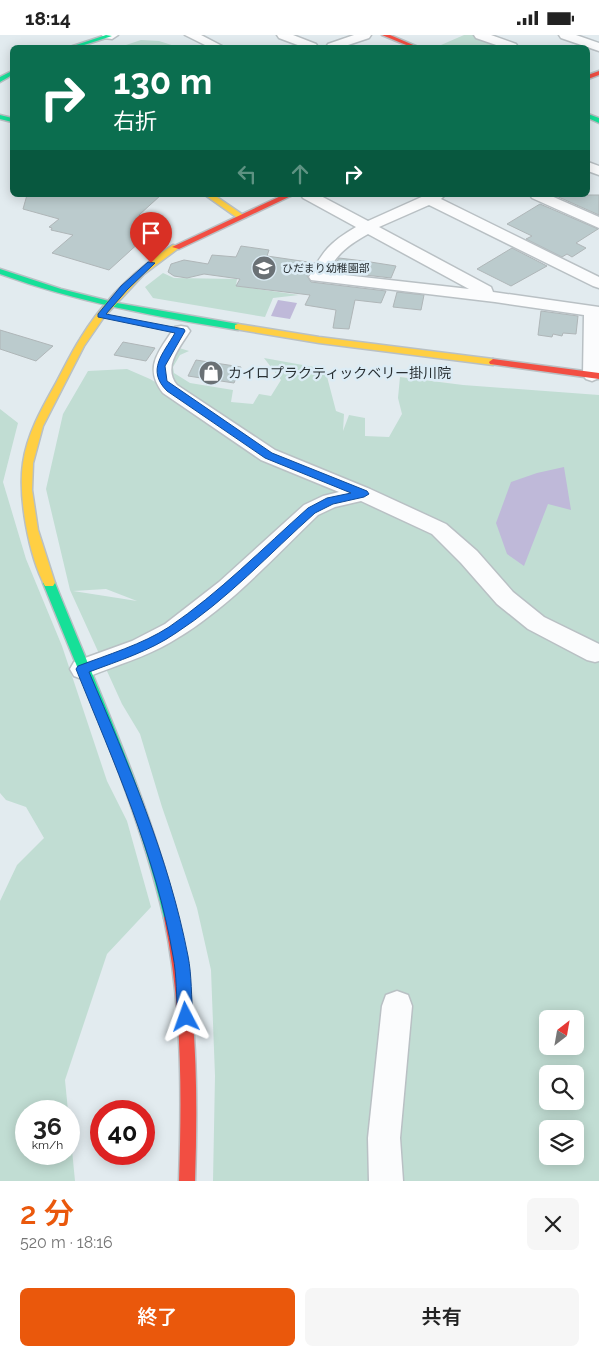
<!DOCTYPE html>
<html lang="ja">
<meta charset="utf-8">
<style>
:root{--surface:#fff;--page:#f6f6f6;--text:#222;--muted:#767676;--accent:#ea580c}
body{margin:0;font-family:Raleway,"Noto Sans JP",sans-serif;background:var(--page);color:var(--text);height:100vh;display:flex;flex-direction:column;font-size:19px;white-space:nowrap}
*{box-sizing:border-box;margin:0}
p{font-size:16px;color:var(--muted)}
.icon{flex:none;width:28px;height:28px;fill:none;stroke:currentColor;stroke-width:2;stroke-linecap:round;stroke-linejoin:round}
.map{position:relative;height:1146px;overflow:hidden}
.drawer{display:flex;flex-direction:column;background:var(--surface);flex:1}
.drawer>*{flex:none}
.guide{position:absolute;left:10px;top:10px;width:580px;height:152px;border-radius:8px;box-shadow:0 2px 12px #0003;background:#0b6e4f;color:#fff;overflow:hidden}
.needle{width:32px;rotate:31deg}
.buttons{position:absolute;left:539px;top:975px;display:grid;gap:10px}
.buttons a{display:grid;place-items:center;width:45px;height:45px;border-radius:8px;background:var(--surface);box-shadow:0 2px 12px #0003;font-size:25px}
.speed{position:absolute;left:15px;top:1065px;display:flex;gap:10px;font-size:25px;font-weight:700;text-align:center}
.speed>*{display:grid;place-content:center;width:65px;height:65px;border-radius:50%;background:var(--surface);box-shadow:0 2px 12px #0003;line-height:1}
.speed small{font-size:12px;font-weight:400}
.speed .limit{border:8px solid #d22;background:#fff;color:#111}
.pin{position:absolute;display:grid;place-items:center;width:42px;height:42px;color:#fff;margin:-51px -21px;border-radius:50% 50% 50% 0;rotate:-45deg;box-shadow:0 0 5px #0007}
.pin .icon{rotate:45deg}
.me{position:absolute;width:55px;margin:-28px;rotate:356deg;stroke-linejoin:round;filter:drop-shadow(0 0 4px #0008)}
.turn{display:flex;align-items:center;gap:18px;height:105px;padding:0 20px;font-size:22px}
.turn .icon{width:65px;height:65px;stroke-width:2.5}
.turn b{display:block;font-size:35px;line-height:42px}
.lanes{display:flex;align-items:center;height:48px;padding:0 20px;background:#0003;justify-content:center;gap:25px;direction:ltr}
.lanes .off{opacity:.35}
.round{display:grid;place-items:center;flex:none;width:52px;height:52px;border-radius:8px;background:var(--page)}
.overview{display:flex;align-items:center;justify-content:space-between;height:85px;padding:0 20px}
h1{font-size:30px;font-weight:600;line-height:38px;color:var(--accent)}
.action{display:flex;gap:10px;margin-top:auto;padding:10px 20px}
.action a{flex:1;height:58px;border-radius:8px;background:var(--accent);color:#fff;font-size:20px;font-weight:600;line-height:58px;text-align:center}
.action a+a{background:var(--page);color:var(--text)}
.status{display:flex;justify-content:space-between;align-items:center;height:35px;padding:0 25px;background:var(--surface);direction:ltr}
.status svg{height:14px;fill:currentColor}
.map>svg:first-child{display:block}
.green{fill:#c1ddd3;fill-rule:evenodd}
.water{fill:#bfb9d9}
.building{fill:#bbcbcd;stroke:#afb6b8}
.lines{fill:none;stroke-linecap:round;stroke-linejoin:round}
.street-casing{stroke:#b9c0c4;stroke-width:3}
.fast-casing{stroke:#b9c0c4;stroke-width:3}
.slow-casing{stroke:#b9c0c4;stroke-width:3}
.jam-casing{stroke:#b9c0c4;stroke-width:3}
.street{fill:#fbfcfd;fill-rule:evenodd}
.fast{fill:#16e098;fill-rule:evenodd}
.slow{fill:#ffcf43;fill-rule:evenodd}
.jam{fill:#f24e42;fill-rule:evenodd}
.route{fill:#1a73e8;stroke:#114b97}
.labels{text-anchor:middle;stroke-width:5;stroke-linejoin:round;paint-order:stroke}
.far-poi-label{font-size:11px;fill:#293033;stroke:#dcecf5;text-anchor:start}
.poi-label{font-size:14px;fill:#293033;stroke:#dcecf5;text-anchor:start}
</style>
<div class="status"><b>18:14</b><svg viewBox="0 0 49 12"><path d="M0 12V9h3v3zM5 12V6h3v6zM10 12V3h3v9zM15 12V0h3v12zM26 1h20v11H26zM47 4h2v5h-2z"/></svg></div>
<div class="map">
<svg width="599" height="1146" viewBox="0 0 599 1146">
<rect width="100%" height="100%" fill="#e2ebef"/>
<g class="green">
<path d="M464,0H474L508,12H448L441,10Z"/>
<path d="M141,5L159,6L178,12H120Z"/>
<path d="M163,238L174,243L237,244L236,251L299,260L273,263L265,282L153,263L145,252Z"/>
<path d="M176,312L189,316L180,320L173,332L174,338L190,348L233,355L231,367L253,369L259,359L271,361L281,345L264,323L325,334L336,376L344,379L343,396L349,380L365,383V401L389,402L402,379L398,363L400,342L463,350L599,360V1146H213L215,1041L211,935L197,873L162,772L140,699L122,669L70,555L46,454L63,379L88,336L127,334L150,344L199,373L170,348L162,339ZM106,554L137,566L73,556ZM548,984H575V1011H548ZM548,1039H575V1066H548ZM548,1094H575V1121H548Z"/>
<path d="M0,374L18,388L3,447L26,524L62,611L107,746L127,786L151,872L107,919L65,1045L68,1076H26V1119H69V1084L75,1146H0V866L17,830L44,803L26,772L6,765L0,758Z"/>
</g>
<g class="water">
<path d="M278,265L297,268L290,284L271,281Z"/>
<path d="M564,432L571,475L548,469L524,531L507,519L496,488L511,447L537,438Z"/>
</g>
<g class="building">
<path d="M27,160H161L139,180L163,186L109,235L52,218L73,200L51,195L52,193L49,192L59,184L23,174Z"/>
<path d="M554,160H599V180Z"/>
<path d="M540,169L598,194L576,208L586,213L572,222L567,219L562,222L526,204L532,201L507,189Z"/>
<path d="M241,211L269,215L267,221L315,228L307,241L311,247L386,256L381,268L355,265L349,294L333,293L336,275L305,270L310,260L236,251L240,244L204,239L187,243L174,241L168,237L171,229L184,225L208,229L212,220L236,222Z"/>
<path d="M512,213L547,231L511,251L477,234Z"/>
<path d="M339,223L364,226L396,231L391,243L330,236Z"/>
<path d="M397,257L424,260L421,275L393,272Z"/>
<path d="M541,276L578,281L576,299L563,298L562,301L553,299L552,302L538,300Z"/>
<path d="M0,295L20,301L53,311L36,326L0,314Z"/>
<path d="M123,307L155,313L146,326L114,320Z"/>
<path d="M196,325L241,332L234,348L188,341Z"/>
</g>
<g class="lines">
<defs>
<g id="street">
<path d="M102,0H118L112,4L104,3Z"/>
<path d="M185,0H201L224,12H209Z"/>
<path d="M277,0H293L316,9L318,12H303L279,3Z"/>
<path d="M354,0H371L369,3L342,12H326L328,9Z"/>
<path d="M474,0H491L516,9L518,12H502L476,3Z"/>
<path d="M559,0H576L599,8V16L561,3Z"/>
<path d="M588,127L599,131V140L588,136Z"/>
<path d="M301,160H319L368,186L426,160H445L441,164L599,242V253L593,251L429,170L379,192L491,252L493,257L599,272V343L592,346L586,344L583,340L584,280L495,267L311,245L309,242C323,216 330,207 356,192L303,163ZM368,199L469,254L327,238C336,219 350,209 368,199Z"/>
<path d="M530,160H549L599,182V193L532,163Z"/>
<path d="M181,291L187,292L190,296C180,312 162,332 177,350L275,415L370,454L446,489L477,516L513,557L544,582L599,609V626L595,627L587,625L528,594L497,569L461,528L432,499L361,466L335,472L318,480C272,524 227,575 171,607C146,622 117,630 90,641L82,644L74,641L70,634L74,627L132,606L165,589L219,547L304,470L323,461L339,457L261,425L163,358C143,332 159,316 175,292Z"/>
<path d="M397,956L408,960L412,971L400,1103L403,1146H369L368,1103L382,971L386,960Z"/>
</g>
<g id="fast">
<path d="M106,0L112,1L78,12H70Z"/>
<path d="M12,36V40L0,47V42Z"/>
<path d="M588,79L599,83V88L588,83Z"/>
<path d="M0,80L12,83V87L0,84Z"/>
<path d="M0,234L61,254L117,268L238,289L242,292L238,295C157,282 77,267 0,239Z"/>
<path d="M49,544L55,548C99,658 150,767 178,883L176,888L171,890L166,888L164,883C137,767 87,658 43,548Z"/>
</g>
<g id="slow">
<path d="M205,160H214L246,182L239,184Z"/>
<path d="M173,210L180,212L144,239L104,282L84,311L43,391L33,428L32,455L38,495L55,548L53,551H45C29,521 18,462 23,428C27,399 42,373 56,348C64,333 71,318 80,304C103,266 136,234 173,210Z"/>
<path d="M238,289L319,302L493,324L497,327L493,330L319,308L235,294V290Z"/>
</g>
<g id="jam">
<path d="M382,0H390L418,12H411Z"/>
<path d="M599,36V40L588,44V40Z"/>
<path d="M283,160H293L179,214L172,212Z"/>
<path d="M493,324L599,338V344L490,329L489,327Z"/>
<path d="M171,876L176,878L178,883C197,970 198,1057 195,1146H179C182,1057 182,970 164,883L166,878Z"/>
</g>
</defs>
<use href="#street" class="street-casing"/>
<use href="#fast" class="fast-casing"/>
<use href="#slow" class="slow-casing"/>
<use href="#jam" class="jam-casing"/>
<use href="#street" class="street"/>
<use href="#fast" class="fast"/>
<use href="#slow" class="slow"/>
<use href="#jam" class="jam"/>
</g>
<path class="route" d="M148,227L155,228L127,255L106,279L184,294L185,296L165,331L167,346L272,418L367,456L369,459L364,462L333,469L315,478C270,518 227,565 176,598C150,616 118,626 89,637C128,729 169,822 188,921C192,941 191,962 193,982L191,988L186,990L180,988L178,982C176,962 177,941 173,921C156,821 114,728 76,634L78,631C107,620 143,609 169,592C219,558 263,513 308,473L327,463L351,458L265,423L167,356C146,335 163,319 175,298L98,282V279L121,251Z"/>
<defs>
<symbol id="school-disc" viewBox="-11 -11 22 22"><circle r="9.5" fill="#6a7175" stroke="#dcecf5"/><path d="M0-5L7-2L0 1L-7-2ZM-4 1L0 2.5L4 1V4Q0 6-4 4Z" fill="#fff"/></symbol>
<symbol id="shop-disc" viewBox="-11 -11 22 22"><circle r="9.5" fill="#6a7175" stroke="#dcecf5"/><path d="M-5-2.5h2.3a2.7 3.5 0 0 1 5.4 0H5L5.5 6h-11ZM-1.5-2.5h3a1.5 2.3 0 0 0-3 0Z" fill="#fff"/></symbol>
</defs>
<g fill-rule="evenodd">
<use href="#school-disc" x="250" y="219" width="28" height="28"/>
<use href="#shop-disc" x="197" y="324" width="28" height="28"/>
</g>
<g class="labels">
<g class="far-poi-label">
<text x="282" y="237">ひだまり幼稚園部</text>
</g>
<g class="poi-label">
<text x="228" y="343">カイロプラクティックベリー掛川院</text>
</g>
</g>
</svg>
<div class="buttons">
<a><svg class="needle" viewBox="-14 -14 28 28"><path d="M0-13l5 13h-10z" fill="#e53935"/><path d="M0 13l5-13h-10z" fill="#767676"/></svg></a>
<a><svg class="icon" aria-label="search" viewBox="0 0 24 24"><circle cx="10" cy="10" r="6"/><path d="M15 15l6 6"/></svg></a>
<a><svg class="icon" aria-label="layers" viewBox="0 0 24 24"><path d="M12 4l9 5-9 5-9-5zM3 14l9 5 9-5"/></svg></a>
</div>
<div class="speed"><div>36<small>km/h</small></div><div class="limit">40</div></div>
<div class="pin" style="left:151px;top:228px;background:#d93025"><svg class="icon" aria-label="arrive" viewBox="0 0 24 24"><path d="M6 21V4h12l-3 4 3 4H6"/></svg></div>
<svg class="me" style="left:186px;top:982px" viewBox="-20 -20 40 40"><path d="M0-17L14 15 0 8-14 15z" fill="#1a73e8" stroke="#fff" stroke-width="4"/></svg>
<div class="guide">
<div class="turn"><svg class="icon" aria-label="right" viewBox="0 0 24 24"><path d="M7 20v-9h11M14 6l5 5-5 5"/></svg><div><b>130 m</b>右折</div></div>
<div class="lanes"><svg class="icon off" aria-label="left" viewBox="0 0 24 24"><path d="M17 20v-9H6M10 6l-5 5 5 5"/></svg><svg class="icon off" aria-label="ahead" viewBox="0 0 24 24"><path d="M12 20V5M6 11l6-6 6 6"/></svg><svg class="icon" aria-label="right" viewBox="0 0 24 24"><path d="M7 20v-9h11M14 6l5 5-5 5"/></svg></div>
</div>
</div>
<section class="drawer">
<div class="overview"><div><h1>2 分</h1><p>520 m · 18:16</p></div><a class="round"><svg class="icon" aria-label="close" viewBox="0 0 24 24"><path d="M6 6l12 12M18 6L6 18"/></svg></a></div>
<div class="action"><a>終了</a><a>共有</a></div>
</section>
